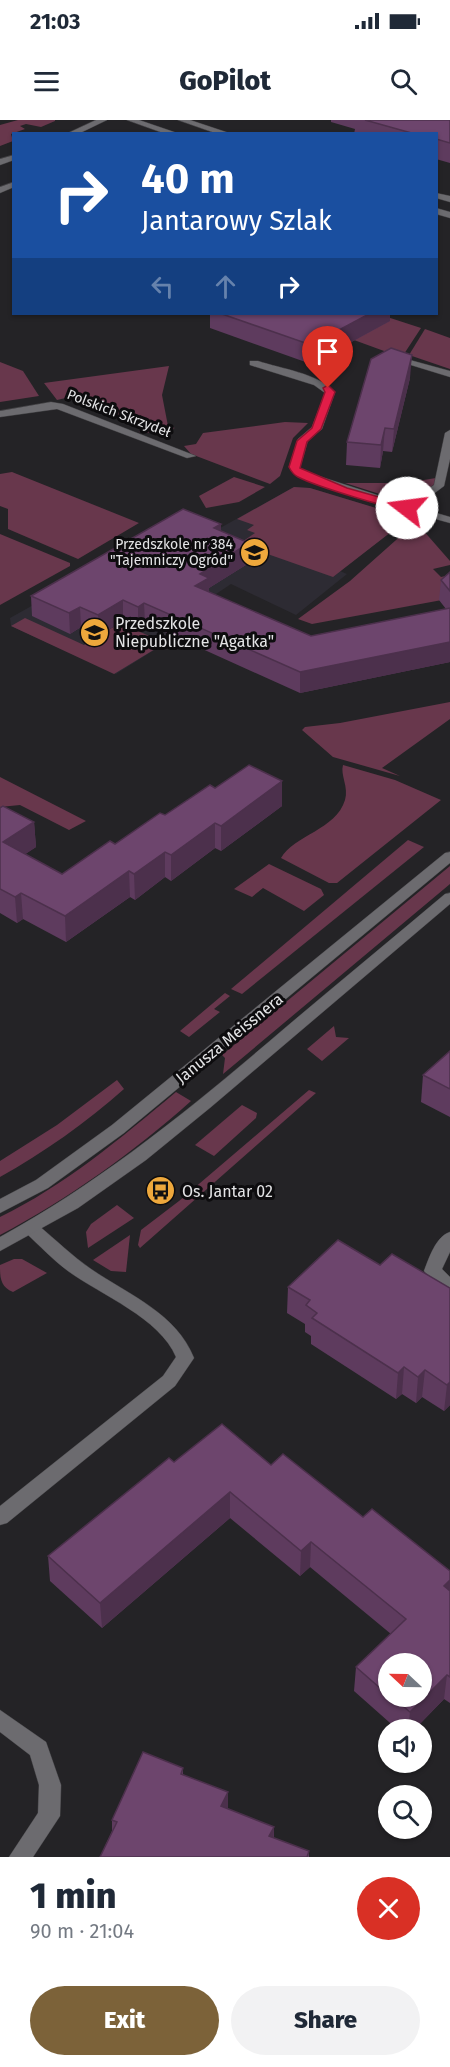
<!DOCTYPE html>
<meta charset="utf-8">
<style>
:root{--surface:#fff;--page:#f2f2f3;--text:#1f2937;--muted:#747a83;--accent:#7c6239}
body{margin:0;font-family:"Fira Sans",sans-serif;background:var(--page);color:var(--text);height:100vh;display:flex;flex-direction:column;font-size:22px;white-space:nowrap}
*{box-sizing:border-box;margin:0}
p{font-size:20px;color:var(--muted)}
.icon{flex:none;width:33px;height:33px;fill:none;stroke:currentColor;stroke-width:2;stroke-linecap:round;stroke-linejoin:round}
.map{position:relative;height:1737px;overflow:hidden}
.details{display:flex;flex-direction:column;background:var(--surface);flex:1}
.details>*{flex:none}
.top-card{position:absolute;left:12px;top:12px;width:426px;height:183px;border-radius:0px;box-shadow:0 2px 4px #0004;background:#1a4fa0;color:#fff;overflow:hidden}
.needle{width:39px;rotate:292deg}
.tools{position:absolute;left:378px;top:1533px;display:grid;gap:12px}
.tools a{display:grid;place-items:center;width:54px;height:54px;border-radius:50%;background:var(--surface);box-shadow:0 2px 4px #0004;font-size:30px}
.pin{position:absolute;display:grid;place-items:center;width:51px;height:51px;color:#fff;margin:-62px -26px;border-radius:50% 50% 50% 0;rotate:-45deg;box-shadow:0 0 6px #0007}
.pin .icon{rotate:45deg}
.me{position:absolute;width:66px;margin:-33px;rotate:285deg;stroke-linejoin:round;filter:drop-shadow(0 0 4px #0008)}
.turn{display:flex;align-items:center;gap:21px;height:126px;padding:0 30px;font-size:27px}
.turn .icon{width:78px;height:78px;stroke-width:2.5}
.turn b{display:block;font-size:42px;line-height:51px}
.lanes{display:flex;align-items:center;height:57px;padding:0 30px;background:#0003;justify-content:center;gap:30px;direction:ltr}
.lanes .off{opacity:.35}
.round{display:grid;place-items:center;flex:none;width:63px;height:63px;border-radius:32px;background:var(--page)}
.summary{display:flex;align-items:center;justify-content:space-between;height:102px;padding:0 30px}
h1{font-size:36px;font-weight:800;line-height:45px}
.primary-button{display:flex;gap:12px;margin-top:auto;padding:12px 30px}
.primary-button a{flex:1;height:69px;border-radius:36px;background:var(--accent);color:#fff;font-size:24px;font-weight:800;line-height:69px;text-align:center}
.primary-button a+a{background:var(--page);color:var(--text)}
.status{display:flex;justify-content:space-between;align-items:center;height:42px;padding:0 30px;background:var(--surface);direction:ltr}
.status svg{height:16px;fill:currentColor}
header{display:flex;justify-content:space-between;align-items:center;height:78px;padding:0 30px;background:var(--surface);font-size:27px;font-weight:800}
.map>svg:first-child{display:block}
.built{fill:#2d2b33}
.green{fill:#68374c}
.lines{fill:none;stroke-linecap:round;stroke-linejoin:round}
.street-casing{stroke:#414043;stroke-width:1}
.secondary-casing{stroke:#414043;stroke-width:1}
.street{fill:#6c6b6f;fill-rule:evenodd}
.secondary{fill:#6c6b6f;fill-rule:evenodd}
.wall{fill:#5e3b5e;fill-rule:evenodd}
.shaded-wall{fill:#4c304c}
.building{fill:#6d456d;stroke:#4c304c;stroke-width:1.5}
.route{fill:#e11d48;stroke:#92132f;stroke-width:1.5}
.labels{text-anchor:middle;stroke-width:6;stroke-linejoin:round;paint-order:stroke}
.far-street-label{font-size:14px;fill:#e4e4e6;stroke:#0d0c0e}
.far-poi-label{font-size:14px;fill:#e4e4e6;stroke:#0d0c0e;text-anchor:end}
.poi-label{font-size:16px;fill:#e4e4e6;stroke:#0d0c0e;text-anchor:start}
.street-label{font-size:16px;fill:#e4e4e6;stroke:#0d0c0e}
</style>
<div class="status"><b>21:03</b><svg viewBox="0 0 49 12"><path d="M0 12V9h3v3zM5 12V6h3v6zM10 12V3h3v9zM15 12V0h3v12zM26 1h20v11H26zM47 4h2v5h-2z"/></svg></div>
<header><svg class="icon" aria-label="menu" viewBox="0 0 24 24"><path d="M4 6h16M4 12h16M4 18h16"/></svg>GoPilot<svg class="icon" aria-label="search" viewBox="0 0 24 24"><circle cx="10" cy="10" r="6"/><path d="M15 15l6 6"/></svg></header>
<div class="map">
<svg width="450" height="1737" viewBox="0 0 450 1737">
<rect width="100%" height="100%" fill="#242326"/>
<path class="built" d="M294,367L310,368L409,398L340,451L347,454L296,495L231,464L213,476L108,494L138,507L145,503L175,517L116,554L11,506L10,498L53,474L213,412Z"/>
<g class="green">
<path d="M18,0H55V1L41,7L26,4L20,6L25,9L11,14L13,21L0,26V5Z"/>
<path d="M378,194L421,208L404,234L395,235L343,216Z"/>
<path d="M425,209L450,218V249L409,235Z"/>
<path d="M0,242L23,251L39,276L0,282Z"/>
<path d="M169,246L162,275L168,306L175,308L159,313L138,312L152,309L70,277L57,280L44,263Z"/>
<path d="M285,302L308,303L293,318L280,356L270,364L191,334L184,326L196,324L203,313Z"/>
<path d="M12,352L139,403L78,439L8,409V389L0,386V354Z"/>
<path d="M234,357L265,367L239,382L206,388L199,376Z"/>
<path d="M436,358L435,364L408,383L345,363H405Z"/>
<path d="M294,367L310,368L409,398L333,457L239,424L255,413L247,410L254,405L237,399Z"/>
<path d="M414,404L422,409L450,441V445L433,449L441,457L450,455L442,480L312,504L298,499L350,461Z"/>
<path d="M0,414L70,443V446L0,485Z"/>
<path d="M25,498L84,525L120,503L165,523L114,554L11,506Z"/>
<path d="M450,582V599L382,648L400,656L333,637L302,610L305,607L340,603Z"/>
<path d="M343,645L395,660L441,680L337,763H329L281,738C294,715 336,710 345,680C349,667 340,655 343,645Z"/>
<path d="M0,657L86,701L69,710L20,685L0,687Z"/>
<path d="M408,720L424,727L242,874L231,869Z"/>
<path d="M269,744L321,769L324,775L304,791L263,768L252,777L234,769Z"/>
<path d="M450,746V764L223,954L225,938L222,935Z"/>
<path d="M225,873L230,876L214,889L220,892L189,917L180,911Z"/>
<path d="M334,906L336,917L349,918L322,941L307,929Z"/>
<path d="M117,960L124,969C87,1002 43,1033 0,1057V1041L57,1005Z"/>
<path d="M309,970L316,973L140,1128L138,1125L141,1110L179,1081Z"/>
<path d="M176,972L191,981C133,1033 68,1079 0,1115V1097C64,1066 121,1018 176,972Z"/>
<path d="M242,985L257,993L256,998L214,1036L195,1025Z"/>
<path d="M117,1085L134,1098L88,1128L86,1112L91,1104Z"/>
<path d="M130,1115L126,1152L111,1151L93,1140Z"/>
<path d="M14,1139H22L47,1153L13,1172C0,1167 0,1157 0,1145Z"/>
</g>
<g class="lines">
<defs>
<g id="street">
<path d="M388,234L450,251V257L388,238Z"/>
<path d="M250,241H258C282,249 317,253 335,272L322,309L308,320L300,347L303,351L405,384L434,365L445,313L450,310V339L444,366L416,387L450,397V403L362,379L295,355L289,347L298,319L312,307L325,273L314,265L250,245Z"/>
<path d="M51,282L63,284L196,336L187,338L57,289L0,297V291Z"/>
<path d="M32,1103L38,1105C56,1120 72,1136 91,1149C129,1175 176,1193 194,1238L175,1266L7,1403L0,1405V1386L163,1256L176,1237C160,1198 101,1175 68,1151C53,1140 40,1126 26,1113L24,1109L26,1105Z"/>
<path d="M450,1112V1132L442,1149L450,1157V1175L444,1173L424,1151C429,1138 436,1116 450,1112Z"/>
<path d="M0,1590L46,1622L61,1665L60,1696L33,1737H9L38,1693L39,1665L30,1635L0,1612Z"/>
</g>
<g id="secondary">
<path d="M96,0H107L78,14H66Z"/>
<path d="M127,0H139L180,14H166Z"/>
<path d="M178,0H190L232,14H218Z"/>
<path d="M14,35V40L0,45V39Z"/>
<path d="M14,62V67L0,73V67Z"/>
<path d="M436,73L450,76V82L436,78Z"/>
<path d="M436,88L450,92V98L436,94Z"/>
<path d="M450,732V743L124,1013L48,1068L0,1093V1079L36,1060L112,1005L445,733Z"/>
<path d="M450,773V784L211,987L146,1040L78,1088L0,1131V1117C104,1060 195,985 285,908C338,863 392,819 445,774Z"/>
</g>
</defs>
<use href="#street" class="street-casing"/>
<use href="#secondary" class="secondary-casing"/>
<use href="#street" class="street"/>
<use href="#secondary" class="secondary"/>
</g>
<g class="wall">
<path d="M331,0H450V43L436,39V14H354L355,9L331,2Z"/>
<path d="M210,194H390V201L311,244L210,208Z"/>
<path d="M410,258L392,332L383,331L380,348L346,345L347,322Z"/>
<path d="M221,404V411L249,423V443L209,468V472L311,516L446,489L439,480L441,460L450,452V542L300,573L145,503L138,507L123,501L99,515L81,507L70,514L32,496L31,476Z"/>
<path d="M282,661V686L221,731L215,728L171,761L165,757L135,780L130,777L66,822L23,799L17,803L0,793V688L34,702L36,727L25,734L62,754L165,695L215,668Z"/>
<path d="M450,931V997L421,982L423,955Z"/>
<path d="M380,1145L450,1168V1285L444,1291L422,1277L416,1283L402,1274L396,1279L311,1224V1216L305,1212V1204L287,1193L288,1167Z"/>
<path d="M174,1342L271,1345L363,1397L450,1451V1583L444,1579L414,1610H398L354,1571L356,1547L391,1514L310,1447L300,1456L230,1398L102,1508L50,1461L48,1436ZM388,1544L422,1576H388Z"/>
<path d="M183,1648V1655L228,1689L274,1707V1718L309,1731V1737H100L112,1711V1700Z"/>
</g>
<g class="shaded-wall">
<path d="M369,194H390V201L311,244V225Z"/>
<path d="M412,235L410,258L392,332L394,309Z"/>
<path d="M385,308L383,331L380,348L381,325Z"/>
<path d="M221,404V424L214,408Z"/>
<path d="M249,423V443L209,468V478L195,466L200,454Z"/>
<path d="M123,480V501L99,515L98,495Z"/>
<path d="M144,483L145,503L138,507V487Z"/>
<path d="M80,487L81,507L70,514L69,493Z"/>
<path d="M450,522V542L300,573V552Z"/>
<path d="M282,661V686L221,731V706Z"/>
<path d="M34,702L36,727L5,748L3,722Z"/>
<path d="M215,703V728L171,761V735Z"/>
<path d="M165,732V757L135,780L134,754Z"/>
<path d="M129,751L130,777L66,822L65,796Z"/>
<path d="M21,773L23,799L17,803L15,777Z"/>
<path d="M404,1247L402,1274L396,1279L398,1253Z"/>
<path d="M425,1250L422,1277L416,1283L418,1257Z"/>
<path d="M450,1262V1285L444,1291L447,1265Z"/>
<path d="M230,1372V1398L102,1508L100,1483Z"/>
<path d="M311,1422L310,1447L300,1456L301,1431Z"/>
<path d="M450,1460V1483L444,1466Z"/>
<path d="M447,1555L444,1579L414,1610H408L410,1592Z"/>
<path d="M228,1672V1698L221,1686Z"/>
<path d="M274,1707L273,1732L269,1716Z"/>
</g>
<g class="building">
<path d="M365,0H450V23L436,19V14H415Z"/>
<path d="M222,194H369L311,225Z"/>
<path d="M391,228L412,235L394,309L385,308L381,325L347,322L371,239Z"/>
<path d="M183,389L221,404L214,408L249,423L200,454L209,458L195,466L311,516L450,488V522L300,552L144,483L138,487L123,480L98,495L80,487L69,493L31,476Z"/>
<path d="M450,452V471L441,460Z"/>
<path d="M249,645L282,661L221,706L215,703L171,735L165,732L134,754L129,751L65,796L21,773L15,777L0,769V688L3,686L34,702L3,722L62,754L110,721L115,724L160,693L165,695L210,665L215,668Z"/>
<path d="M450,931V969L423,955Z"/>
<path d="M338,1120L380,1145L392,1134L450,1168V1262L447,1265L425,1250L418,1257L404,1247L398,1253L312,1198L317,1193L306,1185L310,1180L288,1167Z"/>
<path d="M222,1304L271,1345L283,1334L363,1397L372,1389L450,1451V1460L444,1466L450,1471V1557L447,1555L410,1592L391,1576H422V1544H388V1575L356,1547L406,1499L311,1422L301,1431L230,1372L100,1483L48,1436L169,1338L174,1342Z"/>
<path d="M143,1632L183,1648L181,1654L228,1672L221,1686L274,1707L269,1716L309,1731L307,1737H100L117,1702L112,1700Z"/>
</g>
<path class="route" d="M328,265L335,272L321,309L307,322L300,348L347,368L411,386V390C397,392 313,365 298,357C294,355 291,351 289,347L297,321L312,308L325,272L323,268Z"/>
<defs>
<symbol id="school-disc" viewBox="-11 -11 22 22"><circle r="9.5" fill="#eea83c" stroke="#0d0c0e"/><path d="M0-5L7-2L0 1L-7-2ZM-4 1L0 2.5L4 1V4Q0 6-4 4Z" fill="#111"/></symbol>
<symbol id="bus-disc" viewBox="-11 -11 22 22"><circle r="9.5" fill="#eea83c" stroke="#0d0c0e"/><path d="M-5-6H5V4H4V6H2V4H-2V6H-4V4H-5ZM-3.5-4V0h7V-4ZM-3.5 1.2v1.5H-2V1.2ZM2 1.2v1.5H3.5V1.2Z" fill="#111"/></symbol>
</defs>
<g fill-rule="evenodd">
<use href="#school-disc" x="238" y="416" width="33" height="33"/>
<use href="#school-disc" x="78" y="496" width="33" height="33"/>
<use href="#bus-disc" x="144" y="1054" width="33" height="33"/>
</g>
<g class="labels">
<g class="far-street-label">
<text transform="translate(119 293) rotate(21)" y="5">Polskich Skrzydeł</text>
</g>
<g class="far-poi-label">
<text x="233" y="429">Przedszkole nr 384<tspan x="233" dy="16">"Tajemniczy Ogród"</tspan></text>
</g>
<g class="poi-label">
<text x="115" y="509">Przedszkole<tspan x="115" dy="18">Niepubliczne "Agatka"</tspan></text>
<text x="182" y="1077">Os. Jantar 02</text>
</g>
<g class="street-label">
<text transform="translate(229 918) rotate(-39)" y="6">Janusza Meissnera</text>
</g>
</g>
</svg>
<div class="tools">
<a><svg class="needle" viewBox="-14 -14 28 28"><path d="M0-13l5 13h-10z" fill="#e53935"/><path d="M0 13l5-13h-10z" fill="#747a83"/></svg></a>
<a><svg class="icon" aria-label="sound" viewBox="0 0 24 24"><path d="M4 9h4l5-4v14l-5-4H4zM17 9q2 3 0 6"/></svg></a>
<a><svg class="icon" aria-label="search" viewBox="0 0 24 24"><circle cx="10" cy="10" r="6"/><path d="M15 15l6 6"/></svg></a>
</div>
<div class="pin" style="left:328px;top:268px;background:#d93025"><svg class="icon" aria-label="arrive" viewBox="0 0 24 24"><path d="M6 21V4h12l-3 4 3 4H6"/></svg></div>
<svg class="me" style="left:407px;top:388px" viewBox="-20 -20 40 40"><circle r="19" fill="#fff"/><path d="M0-13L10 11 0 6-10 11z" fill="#e11d48"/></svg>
<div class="top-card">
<div class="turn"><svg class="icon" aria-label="right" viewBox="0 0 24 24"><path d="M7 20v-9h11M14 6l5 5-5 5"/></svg><div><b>40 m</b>Jantarowy Szlak</div></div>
<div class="lanes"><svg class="icon off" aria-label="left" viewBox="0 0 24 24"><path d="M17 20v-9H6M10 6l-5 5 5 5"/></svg><svg class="icon off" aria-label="ahead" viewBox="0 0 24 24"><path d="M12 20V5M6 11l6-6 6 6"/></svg><svg class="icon" aria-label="right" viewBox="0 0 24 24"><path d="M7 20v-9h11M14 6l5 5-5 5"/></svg></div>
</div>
</div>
<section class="details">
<div class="summary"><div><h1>1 min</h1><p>90 m · 21:04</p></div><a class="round" style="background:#d93025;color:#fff"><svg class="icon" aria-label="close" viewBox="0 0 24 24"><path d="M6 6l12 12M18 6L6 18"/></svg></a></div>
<div class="primary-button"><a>Exit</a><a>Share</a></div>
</section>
